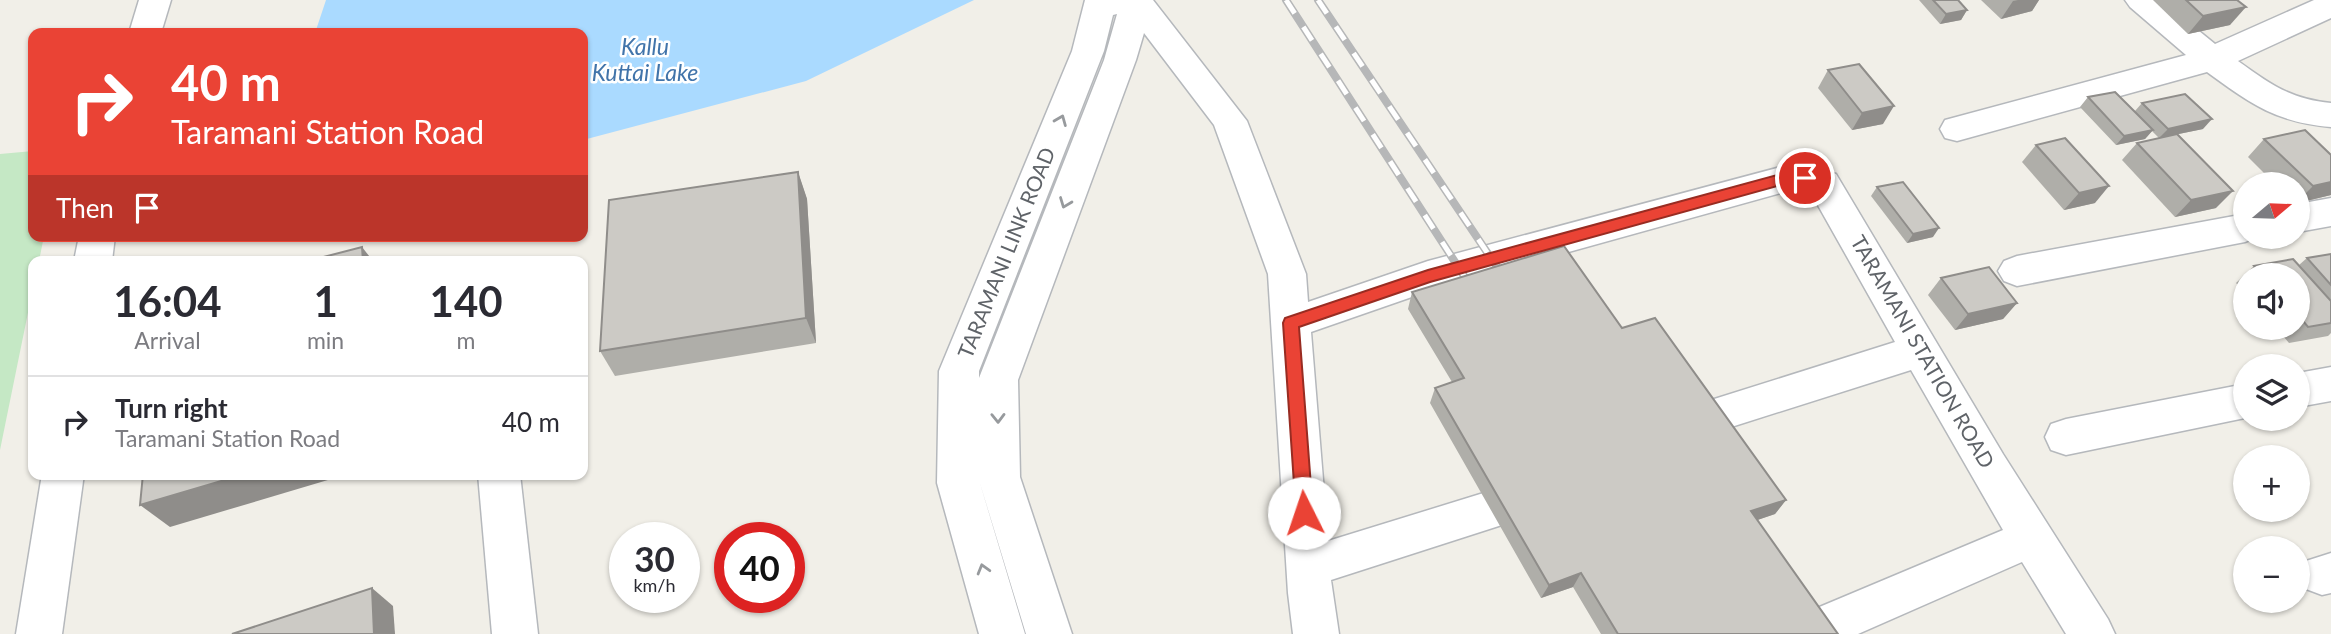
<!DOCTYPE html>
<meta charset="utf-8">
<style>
:root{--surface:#fff;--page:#f2f2f3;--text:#2b2b33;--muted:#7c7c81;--line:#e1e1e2}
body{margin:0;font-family:Lato,sans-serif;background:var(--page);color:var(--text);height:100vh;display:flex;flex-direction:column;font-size:26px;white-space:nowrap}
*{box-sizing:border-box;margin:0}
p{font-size:23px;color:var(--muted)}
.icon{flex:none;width:38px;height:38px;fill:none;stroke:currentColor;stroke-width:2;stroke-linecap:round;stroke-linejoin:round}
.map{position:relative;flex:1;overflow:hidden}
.drawer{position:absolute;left:28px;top:256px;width:560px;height:224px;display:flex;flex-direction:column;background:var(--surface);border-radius:14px;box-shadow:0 2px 5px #0004}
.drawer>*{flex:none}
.guide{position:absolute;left:28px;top:28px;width:560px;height:214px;border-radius:14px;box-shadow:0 2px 5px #0004;background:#ea4335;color:#fff;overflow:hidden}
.needle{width:46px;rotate:71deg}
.controls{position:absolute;left:2233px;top:172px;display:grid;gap:14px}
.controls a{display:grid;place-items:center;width:77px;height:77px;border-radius:50%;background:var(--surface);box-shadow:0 2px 5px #0004;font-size:35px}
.speed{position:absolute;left:609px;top:522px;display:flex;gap:14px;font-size:35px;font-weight:700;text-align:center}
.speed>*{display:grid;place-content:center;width:91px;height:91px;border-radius:50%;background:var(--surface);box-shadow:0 2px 5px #0004;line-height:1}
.speed small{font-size:18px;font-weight:400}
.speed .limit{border:10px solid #d22;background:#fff;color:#111}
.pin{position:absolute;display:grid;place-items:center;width:60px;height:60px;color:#fff;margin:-30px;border:4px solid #fff;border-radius:50%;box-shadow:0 2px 7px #0007}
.me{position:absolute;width:77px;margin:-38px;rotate:356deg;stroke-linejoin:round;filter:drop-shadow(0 0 5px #0008)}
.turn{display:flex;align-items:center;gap:24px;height:147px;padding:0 28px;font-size:32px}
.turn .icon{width:91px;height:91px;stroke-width:2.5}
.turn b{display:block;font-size:49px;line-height:60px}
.then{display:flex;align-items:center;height:66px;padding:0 28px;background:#0003;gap:14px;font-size:26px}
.eta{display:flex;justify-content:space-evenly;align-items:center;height:119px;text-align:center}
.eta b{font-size:42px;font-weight:700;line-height:49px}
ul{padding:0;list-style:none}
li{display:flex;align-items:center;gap:21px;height:91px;padding:0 28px;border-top:2px solid var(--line)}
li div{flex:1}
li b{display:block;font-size:26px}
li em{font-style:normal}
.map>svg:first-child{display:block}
.green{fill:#c5e8c5}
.water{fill:#aadaff}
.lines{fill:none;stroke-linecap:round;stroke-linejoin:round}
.minor-casing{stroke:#b5b8bc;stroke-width:3}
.minor{fill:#fff;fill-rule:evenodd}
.rail-casing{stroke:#b6b7b8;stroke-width:8}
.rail{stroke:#fff;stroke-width:5;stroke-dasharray:16;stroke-linecap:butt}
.wall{fill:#afaea9}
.shaded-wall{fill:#8f8d8a}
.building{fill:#cccac5;stroke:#8f8d8a;stroke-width:2}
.oneway{stroke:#979a9d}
.route{fill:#ea4335;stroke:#982c22;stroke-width:2}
.labels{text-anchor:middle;stroke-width:5;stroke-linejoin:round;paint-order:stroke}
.street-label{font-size:21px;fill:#5f6368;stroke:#fff}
.water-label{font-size:23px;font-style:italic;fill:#4174aa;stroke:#fff}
</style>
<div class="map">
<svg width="2331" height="634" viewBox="0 0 2331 634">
<rect width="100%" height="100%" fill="#f1efe8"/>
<path class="green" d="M33,151V236H44L39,261H33V288L0,450V154Z"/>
<path class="water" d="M326,0H974L806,81L583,140V33H315Z"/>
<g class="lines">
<defs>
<g id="minor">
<path d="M139,0H171L161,33H129Z"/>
<path d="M1085,0H1153L1247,121L1306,274L1308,302L1428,261L1788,165H1805L1836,174L2003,454L2108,619L2115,634H2066L2022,562L1858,634H1793L1798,616L2003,530L1911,370L1706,435L1692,430L1686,418L1692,406L1895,342L1811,193L1788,191L1432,290L1311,332L1328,541L1490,491L1505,496L1511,510L1505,524L1331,580L1339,634H1293L1288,593L1268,274L1214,125L1144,33L1136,60L1018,380L1020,477L1072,634H1026L979,480L1025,634H979L937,483L939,371L1072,51ZM1117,14L1104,60L979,378V371L1104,51L1113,15Z"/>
<path d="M2125,0H2161L2215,44L2314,0H2331V18L2238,61C2270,84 2290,99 2331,103V127C2275,122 2251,104 2207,72L1957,141L1945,138L1940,129L1945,120L2186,55L2130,7Z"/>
<path d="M2331,198V226L2298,232V204Z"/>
<path d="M2245,214V236H2259L2245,242L2017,286L2004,281L1998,271L2004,261L2017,256Z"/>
<path d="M79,236H115L112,261H74Z"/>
<path d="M2331,367V401L2298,407V373Z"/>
<path d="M2245,384V418L2066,455L2051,450L2045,437L2051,424L2066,419Z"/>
<path d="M42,474H84L62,634H16Z"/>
<path d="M478,474H520L538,634H492Z"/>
<path d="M2331,553V593L2322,595L2306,589L2300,575L2306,561Z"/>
</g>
</defs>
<use href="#minor" class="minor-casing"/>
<use href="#minor" class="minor"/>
<defs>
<g id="rail">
<path d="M1286,0L1475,293"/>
<path d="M1318,0L1507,282"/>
</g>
</defs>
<use href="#rail" class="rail-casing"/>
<use href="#rail" class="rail"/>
</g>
<g class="wall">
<path d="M1919,0H1958L1967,10L1961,20L1940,24Z"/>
<path d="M1981,0H2039L2032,11L2001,19Z"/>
<path d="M2153,0H2237L2230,25L2188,34Z"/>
<path d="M1828,70L1883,124L1852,130L1818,88Z"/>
<path d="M2088,97L2135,111L2142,103L2203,129L2159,138L2152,131L2145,139L2116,145L2080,107Z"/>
<path d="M2264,139L2331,195L2298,203V184H2275L2248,157Z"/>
<path d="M2137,143L2216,208L2175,217L2122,160Z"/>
<path d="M2036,145L2095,203L2064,210L2022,162Z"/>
<path d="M798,172L807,199L816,343L615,376L600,351Z"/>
<path d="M1877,187L1933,237L1907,243L1871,196Z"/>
<path d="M2331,254V333L2328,336L2289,343L2275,327H2298V275H2245V293L2236,283L2254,266L2299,265L2307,258Z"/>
<path d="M1941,278L2017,303L2003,319L1955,330L1928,295Z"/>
<path d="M1412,292L1622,328L1786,500L1775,514L1757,520L1838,634H1601L1573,587L1541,598L1430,403L1435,388L1452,382L1408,309Z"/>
</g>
<g class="shaded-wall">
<path d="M2018,0H2039L2032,11L2001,19L2013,1Z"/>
<path d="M2246,7L2230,25L2188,34L2203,16Z"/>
<path d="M1967,10L1961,20L1940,24L1946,14Z"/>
<path d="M1894,106L1883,124L1852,130L1862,113Z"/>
<path d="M2212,119L2203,129L2159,138L2168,129Z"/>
<path d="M2153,130L2145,139L2116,145L2124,136Z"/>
<path d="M798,172L807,199L816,343L806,318Z"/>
<path d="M2331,182V195L2298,203V201L2313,186Z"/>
<path d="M2109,186L2095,203L2064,210L2079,193Z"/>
<path d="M2233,191L2216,208L2175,217L2191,200Z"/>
<path d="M1939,228L1933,237L1907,243L1913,234Z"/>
<path d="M362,247L373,261H363Z"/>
<path d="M2017,303L2003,319L1955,330L1968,314Z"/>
<path d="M245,474H348L170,527L140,505Z"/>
<path d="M1786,500L1775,514L1740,526L1751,511Z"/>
<path d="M1581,573L1573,587L1541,598L1549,585Z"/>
<path d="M372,588L393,606L395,634H374Z"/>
</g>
<g class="building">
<path d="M1933,0H1958L1967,10L1946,14Z"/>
<path d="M2186,0H2237L2246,7L2203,16Z"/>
<path d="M1859,64L1894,106L1862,113L1828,70Z"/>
<path d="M2115,92L2153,130L2124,136L2088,97Z"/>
<path d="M2185,94L2212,119L2168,129L2142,103Z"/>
<path d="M2305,130L2331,155V182L2313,186L2264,139Z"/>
<path d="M2177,134L2233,191L2191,200L2137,143Z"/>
<path d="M2065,138L2109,186L2079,193L2036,145Z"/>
<path d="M798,172L806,318L600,351L609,200Z"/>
<path d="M1903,182L1939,228L1913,234L1877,187Z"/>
<path d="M1564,246L1622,328L1655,318L1786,500L1751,511L1838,634H1618L1581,573L1549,585L1435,388L1464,378L1412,292Z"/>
<path d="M362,247L363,261H308Z"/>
<path d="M2331,254V285L2307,258Z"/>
<path d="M2293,259L2331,301V323L2308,327L2298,315V275H2262L2254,266Z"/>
<path d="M1989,267L2017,303L1968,314L1941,278Z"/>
<path d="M143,474H245L140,505Z"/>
<path d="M372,588L374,634H232Z"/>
</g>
<defs><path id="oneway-chevron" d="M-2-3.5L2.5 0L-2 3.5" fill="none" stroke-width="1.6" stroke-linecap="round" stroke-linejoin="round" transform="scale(1.75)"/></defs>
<g class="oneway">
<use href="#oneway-chevron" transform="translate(1061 120) rotate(-68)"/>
<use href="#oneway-chevron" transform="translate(1065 203) rotate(111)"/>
<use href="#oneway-chevron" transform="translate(998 418) rotate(89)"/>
<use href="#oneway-chevron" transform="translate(983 569) rotate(-106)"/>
</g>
<path class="route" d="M1788,172H1805L1812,178L1805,183H1788L1430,282L1299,327L1313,513L1311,519L1304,521L1298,519L1296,513L1283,323L1285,318L1428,270Z"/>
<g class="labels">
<g class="street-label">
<text transform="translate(1007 253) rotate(-68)" y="7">TARAMANI LINK ROAD</text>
<text transform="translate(1922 352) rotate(60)" y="7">TARAMANI STATION ROAD</text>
</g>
<g class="water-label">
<text x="645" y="55">Kallu<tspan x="645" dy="26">Kuttai Lake</tspan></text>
</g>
</g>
</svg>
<div class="controls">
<a><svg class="needle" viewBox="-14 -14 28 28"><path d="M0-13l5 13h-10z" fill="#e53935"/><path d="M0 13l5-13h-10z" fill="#7c7c81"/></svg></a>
<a><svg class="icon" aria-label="sound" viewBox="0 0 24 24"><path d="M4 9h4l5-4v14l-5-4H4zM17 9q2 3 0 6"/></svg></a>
<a><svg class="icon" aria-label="layers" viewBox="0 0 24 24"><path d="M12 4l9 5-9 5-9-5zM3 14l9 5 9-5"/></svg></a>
<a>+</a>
<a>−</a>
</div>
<div class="speed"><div>30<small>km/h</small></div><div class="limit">40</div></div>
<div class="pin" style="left:1805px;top:178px;background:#d93025"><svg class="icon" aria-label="arrive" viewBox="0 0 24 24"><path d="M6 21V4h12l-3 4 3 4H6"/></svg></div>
<svg class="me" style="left:1304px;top:513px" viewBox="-20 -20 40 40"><circle r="19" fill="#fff"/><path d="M0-13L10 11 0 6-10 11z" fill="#ea4335"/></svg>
<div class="guide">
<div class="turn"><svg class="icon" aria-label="right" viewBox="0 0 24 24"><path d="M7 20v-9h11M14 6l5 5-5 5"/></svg><div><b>40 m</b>Taramani Station Road</div></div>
<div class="then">Then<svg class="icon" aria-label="arrive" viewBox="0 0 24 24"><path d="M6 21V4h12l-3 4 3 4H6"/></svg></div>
</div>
<section class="drawer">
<div class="eta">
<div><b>16:04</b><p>Arrival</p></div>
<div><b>1</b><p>min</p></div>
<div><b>140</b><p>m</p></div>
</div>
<ul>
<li><svg class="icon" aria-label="right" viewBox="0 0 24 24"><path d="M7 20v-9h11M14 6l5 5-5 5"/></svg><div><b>Turn right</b><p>Taramani Station Road</p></div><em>40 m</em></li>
</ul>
</section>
</div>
